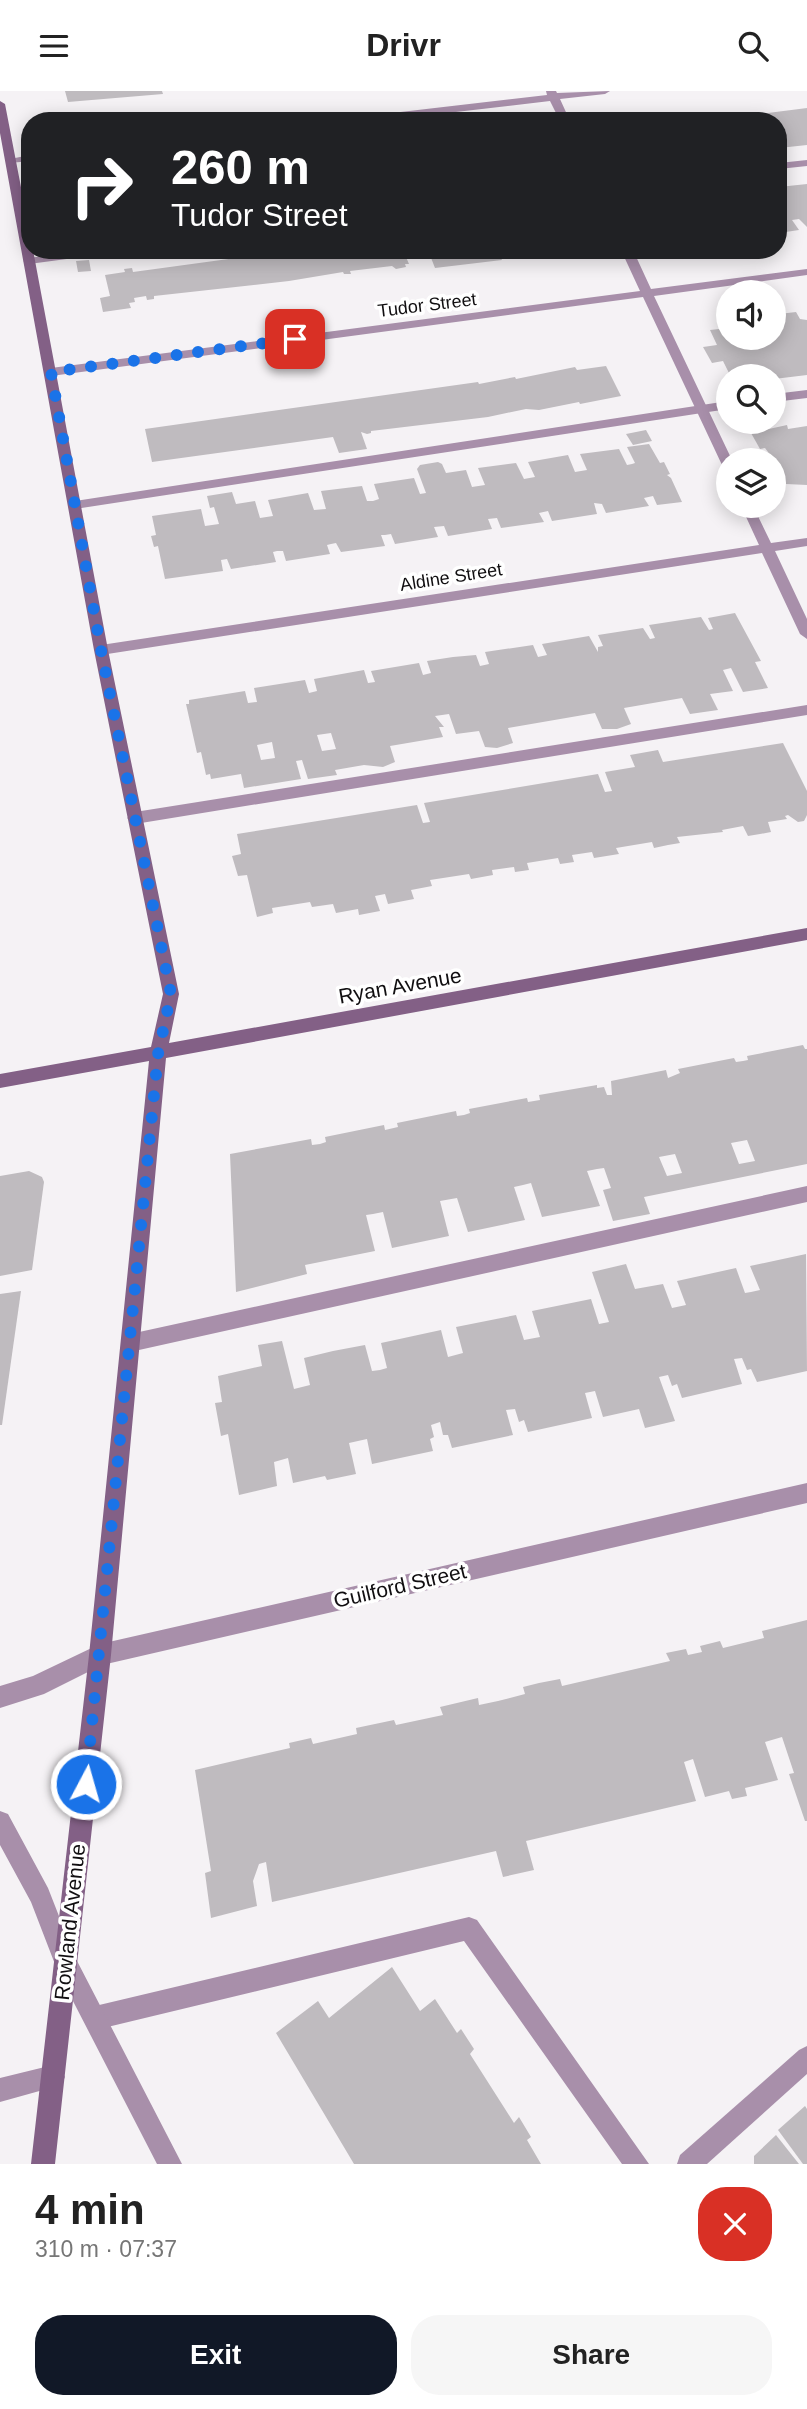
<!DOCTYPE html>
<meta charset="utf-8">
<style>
:root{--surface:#fff;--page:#f6f6f6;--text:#222;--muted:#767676;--accent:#111827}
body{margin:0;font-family:Helvetica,sans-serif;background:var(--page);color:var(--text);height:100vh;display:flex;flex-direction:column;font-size:26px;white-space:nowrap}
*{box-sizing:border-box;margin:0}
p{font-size:23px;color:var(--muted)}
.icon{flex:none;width:38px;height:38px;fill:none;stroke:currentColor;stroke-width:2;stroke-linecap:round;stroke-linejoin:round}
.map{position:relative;height:2073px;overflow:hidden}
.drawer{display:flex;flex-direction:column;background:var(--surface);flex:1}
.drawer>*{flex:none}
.guide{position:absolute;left:21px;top:21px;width:766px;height:147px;border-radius:28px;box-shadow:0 4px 18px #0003;background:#202124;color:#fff;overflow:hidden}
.tools{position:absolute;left:716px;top:189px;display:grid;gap:14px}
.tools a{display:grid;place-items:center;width:70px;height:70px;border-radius:50%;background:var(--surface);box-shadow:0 4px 18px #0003;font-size:35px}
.pin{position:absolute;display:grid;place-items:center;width:60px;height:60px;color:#fff;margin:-30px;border-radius:14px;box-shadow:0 4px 10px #0006}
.me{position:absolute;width:77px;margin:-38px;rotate:6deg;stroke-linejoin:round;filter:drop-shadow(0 0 5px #0008)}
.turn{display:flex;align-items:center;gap:24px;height:147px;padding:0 35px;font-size:32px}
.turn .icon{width:91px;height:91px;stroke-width:2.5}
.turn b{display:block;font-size:49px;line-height:60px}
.round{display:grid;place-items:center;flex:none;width:74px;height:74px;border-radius:28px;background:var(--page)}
.overview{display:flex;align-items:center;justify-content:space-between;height:119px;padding:0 35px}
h1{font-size:42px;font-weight:600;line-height:52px}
.action{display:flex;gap:14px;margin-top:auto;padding:14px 35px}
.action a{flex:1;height:80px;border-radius:28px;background:var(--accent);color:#fff;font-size:28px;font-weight:600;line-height:80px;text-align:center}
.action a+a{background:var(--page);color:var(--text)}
header{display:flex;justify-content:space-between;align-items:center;height:91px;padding:0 35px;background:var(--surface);font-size:32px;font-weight:600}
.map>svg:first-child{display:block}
.building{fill:#bfbbbf;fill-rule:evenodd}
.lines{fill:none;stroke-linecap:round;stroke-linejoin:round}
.lane{fill:#a88faa;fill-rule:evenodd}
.street{fill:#a88faa;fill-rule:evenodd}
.secondary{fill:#836086;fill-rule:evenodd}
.route{stroke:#1a73e8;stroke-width:12;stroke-dasharray:0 21.6}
.labels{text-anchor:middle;stroke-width:7;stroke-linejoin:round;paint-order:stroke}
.far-street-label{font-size:18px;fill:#110f11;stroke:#fff}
.street-label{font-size:21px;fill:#110f11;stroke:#fff}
</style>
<header><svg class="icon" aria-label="menu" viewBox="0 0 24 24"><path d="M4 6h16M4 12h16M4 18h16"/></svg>Drivr<svg class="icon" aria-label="search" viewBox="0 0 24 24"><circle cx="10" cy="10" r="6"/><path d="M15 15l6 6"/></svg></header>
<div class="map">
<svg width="807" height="2073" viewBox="0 0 807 2073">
<rect width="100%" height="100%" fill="#f5f2f5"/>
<g class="building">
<path d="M65,0H162L163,3L68,11Z"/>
<path d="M807,17V54L779,57V30H704Z"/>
<path d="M807,93V136L799,128L792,129L799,139L779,142V96Z"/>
<path d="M295,159H403L409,173H405L406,176L396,178L392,175L350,180L351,183H344L343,181L289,190L154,205V208L147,209L146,205L134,207L135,211L129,212L131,217L103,221L100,207L110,205L105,184L125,181L124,178L132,177L133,181Z"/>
<path d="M428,159H497L502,169L435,177Z"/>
<path d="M89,169L91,180L78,181L76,170Z"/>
<path d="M796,221L800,228L807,229V284L774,288V285H734L732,281L729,282L723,270L712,272L703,256L717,254L710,239L728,237V247H774V229L782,228L779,223Z"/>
<path d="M606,275L621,305L580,313L579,311L539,319L526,318L488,326L371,340V342L367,343L361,341L367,358L339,362L333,346L152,371L145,338L478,291L479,293L515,286L516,288L575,276L577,279Z"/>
<path d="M787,334L788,338L807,335V394L786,393L774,369L765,357L760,358L751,342Z"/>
<path d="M646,339L652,350L633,354L626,343Z"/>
<path d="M649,353L660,372L664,371L670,383L667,384L671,387L682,411L657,414L653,405L644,407L649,415L606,422L602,413L594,412L597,423L552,430L548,420L539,422L544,431L501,437L497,427L488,428L492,438L448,445L444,435L434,436L438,446L395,453L391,443L385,444H381L385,455L341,461L336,452L331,453L327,454L330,463L286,470L283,460H277L273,461L276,471L231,478L227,468L221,469L223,480L165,488L158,455L154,456L151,445L156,444L152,425L201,418L205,435L219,433L214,416L210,417L207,405L232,401L236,413L255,410L260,427L273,425L268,409L308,402L314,419L326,418L321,400L362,395L367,410H373L379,408L374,393L414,387L420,403L426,402L417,378L420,374L438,371L442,373L446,382L466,379L472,396L485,394L478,377L516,372L524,388L535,386L528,371L568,364L575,381L587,379L580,363L619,358L627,374L632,373L635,372L627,356Z"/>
<path d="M735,522L761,570L755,571L768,597L743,601L731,577L723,579L733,600L710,603L718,619L690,623L682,607L624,617L631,633L617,638H602L595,622L508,637L513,652L497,657L485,656L479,640L456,643L449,623L435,625L444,636H439L443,646L390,655L395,671L383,676L364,674L335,679L337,684L308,688L302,669L296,670L301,688L244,697L241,683L211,688L210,683L206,684L201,661L197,662L186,613H189V609L245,600L248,612L257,611L254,597L305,589L309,602L317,600L314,588L364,579L368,592L375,591L371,580L419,572L423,584L431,582L427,570L453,566L476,564L480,575L489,573L485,561L533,554L538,566L547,564L542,553L589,545L598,561V556L603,555L598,544L643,537L650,548L655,547L649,534L701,526L709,539L713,538L708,527ZM331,642L336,658L322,660L317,644ZM272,651L275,667L261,669L257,654Z"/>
<path d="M783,652L807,700V724L804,730L798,731L788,724L785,725L787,728L768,731L771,741L760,743L748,745L743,735L722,739L723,741L677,746L680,752L668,754L654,757L652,751L616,757L619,763L594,767L592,761L572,764L574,771L560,773L558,767L527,772L529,779L515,781L514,776L492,779L493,784L471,788L469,783L430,789L432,795L411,799L414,808L388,813L385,803L375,805L380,820L359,824L358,818L336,822L333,813L312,816L310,811L272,817L273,822L257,826L247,784L238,785L232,765L241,763L237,743L417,714L423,732L430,731L424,712L598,683L605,701L612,700L605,681L635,676L630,664L658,659L663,671Z"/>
<path d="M803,954L805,958H807V1073L644,1106L650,1123L613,1130L603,1099L611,1097L604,1077L597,1078L587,1080L600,1115L542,1126L531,1092L523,1094L514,1096L525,1129L468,1141L457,1107L440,1110L449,1145L392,1157L383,1121L373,1123L366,1124L375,1160L305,1174L307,1183L236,1201L230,1063L311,1048L312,1054L320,1053L326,1051L325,1046L384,1034L385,1039L398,1036L397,1032L456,1020L457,1025L464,1024L470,1022L469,1018L527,1007L528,1011L540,1009L539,1004L597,994V997L604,996L607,1004H612L611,990L666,979L668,987L680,982L678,978L734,967L736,971L743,970L748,969L747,965ZM747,1049L755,1070L739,1073L731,1052ZM675,1063L682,1082L667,1085L659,1066Z"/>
<path d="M29,1080L42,1086L44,1091L32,1179L0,1185V1085Z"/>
<path d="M806,1163L807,1280L757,1291L751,1278L747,1279L742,1267L734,1268L742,1293L682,1307L677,1293L672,1295L668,1284L659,1286L675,1330L645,1337L639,1318L603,1326L595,1300L585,1302L592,1327L528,1341L524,1329L519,1331L515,1318L506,1319L513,1344L452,1357L448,1344H443L440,1331L431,1334L434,1346L430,1348L433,1360L372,1373L367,1348L349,1352L356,1383L327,1389L325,1385L293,1392L288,1367L274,1371L277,1395L239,1404L228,1343L221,1345L215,1312L222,1311L218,1285L262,1275L258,1254L282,1250L294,1298L310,1294L304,1267L333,1260L365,1254L372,1280L380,1279L387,1277L381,1252L441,1239L448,1266L463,1262L456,1236L516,1224L524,1249L540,1246L532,1220L591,1208L599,1233L609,1231L592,1181L626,1173L635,1198L663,1193L672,1217L686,1214L677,1190L736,1177L745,1202L751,1201L760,1199L750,1175Z"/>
<path d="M21,1200L2,1334H0V1203Z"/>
<path d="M807,1529V1730H805L789,1683L794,1682L782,1646L765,1651L778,1689L745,1697L747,1705L732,1708L729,1700L705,1706L693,1668L684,1671L696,1710L526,1750L534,1779L503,1786L496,1760L272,1811L266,1771L259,1773L253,1790L257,1815L211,1827L205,1782L211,1780L195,1679L290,1657L289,1652L311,1647L313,1653L357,1643L356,1637L394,1629L396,1634L443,1624L440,1616L478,1607L479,1614L498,1610L525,1603L523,1596L539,1592L560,1588L562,1595L670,1570L666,1562L686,1558L688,1564L702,1561L700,1555L720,1550L723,1557L764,1547L762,1540Z"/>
<path d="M392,1876L420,1920L435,1908L457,1942L461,1938L474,1958L470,1963L514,2032L519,2026L531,2046L527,2049L541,2073H354L276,1942L318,1910L329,1927Z"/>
<path d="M805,2015L807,2018V2073H803L778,2039Z"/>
<path d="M776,2044L799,2073H754V2065Z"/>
</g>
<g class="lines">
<g class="lane">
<path d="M807,69V75L779,78V72Z"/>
<path d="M84,159H118L112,162L29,173L23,170L29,167Z"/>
<path d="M807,299V307L774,311V303Z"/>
<path d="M728,310V318L75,418L68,414L75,410Z"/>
<path d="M807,614V624L135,733L127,727L135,721Z"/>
<path d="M807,1095V1111L130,1261L123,1258L121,1252L123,1246L130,1243Z"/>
<path d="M469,1826L477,1829L649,2073H622L464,1850L95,1939L87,1935L83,1927L87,1919L95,1915Z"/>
<path d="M807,1955V1983L707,2073H677L680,2064L799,1959Z"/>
<path d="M53,1974L61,1978L65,1986L61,1994L0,2011V1987Z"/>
</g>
<g class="street">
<path d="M546,0H556L557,2L610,0L605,3L560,8L570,30H560L550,10L378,30H344L349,27L547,4Z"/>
<path d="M30,64V70L10,72L5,69Z"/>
<path d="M621,159H633L651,198L807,178V184L654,205L732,369H728V378L722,374L643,206L51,285L45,281L51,277L640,200Z"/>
<path d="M741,415H753L771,452L807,447V455L775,460L807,528V548L800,543L762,462L101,564L94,559L101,554L759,454Z"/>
<path d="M807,1392V1412L102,1574L44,1603L0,1617V1595L33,1585L100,1553Z"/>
<path d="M0,1720L8,1723L48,1797L75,1866L182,2073H157L58,1881L31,1811L0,1754Z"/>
</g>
<path class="secondary" d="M0,10L5,13L30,143V159H33L108,559L179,903L169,952L807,837V849L166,967L111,1564L55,2073H31L89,1564L149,970L0,997V983L151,956L163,903L94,559L0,42Z"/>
</g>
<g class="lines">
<path class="route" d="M86,1693L158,963L171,903L101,559L51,281L295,248"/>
</g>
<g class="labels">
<g class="far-street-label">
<text transform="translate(427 214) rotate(-7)" y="6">Tudor Street</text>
<text transform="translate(451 486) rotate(-9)" y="6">Aldine Street</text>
</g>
<g class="street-label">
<text transform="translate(400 895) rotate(-10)" y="7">Ryan Avenue</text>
<text transform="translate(400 1495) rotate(-13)" y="7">Guilford Street</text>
<text transform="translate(70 1831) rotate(-84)" y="7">Rowland Avenue</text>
</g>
</g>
</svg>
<div class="tools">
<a><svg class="icon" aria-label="sound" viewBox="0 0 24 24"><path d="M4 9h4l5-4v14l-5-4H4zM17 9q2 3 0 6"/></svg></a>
<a><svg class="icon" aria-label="search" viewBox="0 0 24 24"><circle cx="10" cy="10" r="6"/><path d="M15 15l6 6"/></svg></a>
<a><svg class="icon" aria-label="layers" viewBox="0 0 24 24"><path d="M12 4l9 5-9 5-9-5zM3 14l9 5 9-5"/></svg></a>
</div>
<div class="pin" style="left:295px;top:248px;background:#d93025"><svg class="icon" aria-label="arrive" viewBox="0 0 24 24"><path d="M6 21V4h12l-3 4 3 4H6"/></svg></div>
<svg class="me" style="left:86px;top:1693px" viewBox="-20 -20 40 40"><circle r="17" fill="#1a73e8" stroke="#fff" stroke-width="3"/><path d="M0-11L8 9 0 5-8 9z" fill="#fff"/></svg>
<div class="guide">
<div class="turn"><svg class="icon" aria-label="right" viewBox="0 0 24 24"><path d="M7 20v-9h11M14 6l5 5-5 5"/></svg><div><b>260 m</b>Tudor Street</div></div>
</div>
</div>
<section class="drawer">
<div class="overview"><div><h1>4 min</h1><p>310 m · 07:37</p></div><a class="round" style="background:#d93025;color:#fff"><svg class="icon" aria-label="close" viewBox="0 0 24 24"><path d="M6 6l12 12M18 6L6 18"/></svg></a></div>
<div class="action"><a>Exit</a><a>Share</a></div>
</section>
